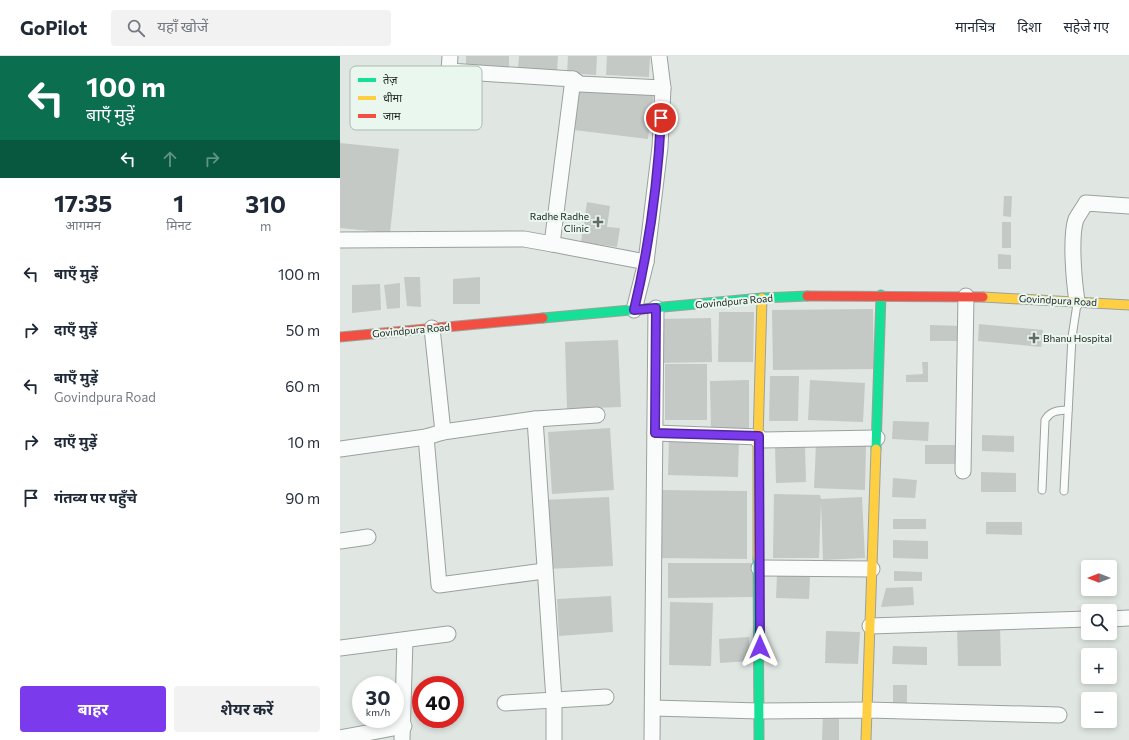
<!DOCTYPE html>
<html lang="hi">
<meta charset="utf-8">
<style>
:root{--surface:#fff;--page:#f2f2f3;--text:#1f2937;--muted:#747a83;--line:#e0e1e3;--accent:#7c3aed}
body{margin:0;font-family:Commissioner,"Noto Sans Devanagari",sans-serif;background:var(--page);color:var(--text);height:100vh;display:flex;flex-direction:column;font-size:15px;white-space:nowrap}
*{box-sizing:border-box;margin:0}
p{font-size:13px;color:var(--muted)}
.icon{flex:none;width:22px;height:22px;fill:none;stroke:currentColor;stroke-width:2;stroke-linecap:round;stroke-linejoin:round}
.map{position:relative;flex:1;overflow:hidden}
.sheet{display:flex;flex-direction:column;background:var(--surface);width:340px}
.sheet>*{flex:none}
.top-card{background:#0b6e4f;color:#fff;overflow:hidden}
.needle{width:26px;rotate:270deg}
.buttons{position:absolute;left:741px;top:504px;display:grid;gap:8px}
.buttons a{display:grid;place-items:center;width:36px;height:36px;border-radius:4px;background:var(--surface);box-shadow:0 2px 6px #0003;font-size:20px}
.speed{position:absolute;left:12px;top:620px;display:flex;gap:8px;font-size:20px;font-weight:700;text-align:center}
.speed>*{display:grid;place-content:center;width:52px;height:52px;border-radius:50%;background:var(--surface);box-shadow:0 2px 6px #0003;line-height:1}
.speed small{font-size:10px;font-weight:400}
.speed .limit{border:6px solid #d22;background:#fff;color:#111}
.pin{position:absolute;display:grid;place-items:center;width:34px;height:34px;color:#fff;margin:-17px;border:2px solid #fff;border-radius:50%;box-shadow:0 1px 4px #0007}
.me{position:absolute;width:44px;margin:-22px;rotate:0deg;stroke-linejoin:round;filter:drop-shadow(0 0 3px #0008)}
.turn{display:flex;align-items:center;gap:14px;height:84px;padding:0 20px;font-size:18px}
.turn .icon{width:52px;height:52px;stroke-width:2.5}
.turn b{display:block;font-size:28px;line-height:34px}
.lanes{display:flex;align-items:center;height:38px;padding:0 20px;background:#0003;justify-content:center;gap:20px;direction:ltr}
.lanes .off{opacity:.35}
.eta{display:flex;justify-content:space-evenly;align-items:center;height:68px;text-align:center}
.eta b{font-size:24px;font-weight:700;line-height:28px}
.button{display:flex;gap:8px;margin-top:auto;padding:8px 20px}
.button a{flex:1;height:46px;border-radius:4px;background:var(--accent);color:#fff;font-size:16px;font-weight:700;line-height:46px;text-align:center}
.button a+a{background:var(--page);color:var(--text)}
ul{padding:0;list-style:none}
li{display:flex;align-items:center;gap:12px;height:56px;padding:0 20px}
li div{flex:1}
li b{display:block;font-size:15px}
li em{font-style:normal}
header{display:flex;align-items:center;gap:24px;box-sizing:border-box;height:56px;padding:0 20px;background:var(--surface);border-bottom:1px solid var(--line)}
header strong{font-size:19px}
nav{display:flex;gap:22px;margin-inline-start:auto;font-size:14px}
.search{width:280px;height:36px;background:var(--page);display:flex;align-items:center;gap:10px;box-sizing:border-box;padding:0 14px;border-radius:4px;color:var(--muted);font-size:15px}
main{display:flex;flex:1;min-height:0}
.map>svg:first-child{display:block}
.building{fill:#c4c9c6}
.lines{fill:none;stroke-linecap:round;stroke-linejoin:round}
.lane-casing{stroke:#9ba19d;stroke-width:9}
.street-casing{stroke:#9ba19d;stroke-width:17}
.fast-casing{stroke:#9ba19d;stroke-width:11}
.slow-casing{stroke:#9ba19d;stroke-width:11}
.jam-casing{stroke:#9ba19d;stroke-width:11}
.lane{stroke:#fafbfb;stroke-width:7}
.street{stroke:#fafbfb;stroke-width:15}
.fast{stroke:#16e098;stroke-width:9}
.slow{stroke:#ffcf43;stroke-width:9}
.jam{stroke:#f24e42;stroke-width:9}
.route-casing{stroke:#51269a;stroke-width:10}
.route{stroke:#7c3aed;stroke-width:7}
.poi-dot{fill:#646a66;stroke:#e9f7ee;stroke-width:1.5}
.labels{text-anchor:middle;stroke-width:4;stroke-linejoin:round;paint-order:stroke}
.poi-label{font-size:10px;fill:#222724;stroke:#e9f7ee;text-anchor:end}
.street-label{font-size:10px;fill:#222724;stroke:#e9f7ee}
.key{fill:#e9f7ee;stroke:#adb9b1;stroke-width:1}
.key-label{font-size:11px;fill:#222724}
</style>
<header>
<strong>GoPilot</strong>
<div class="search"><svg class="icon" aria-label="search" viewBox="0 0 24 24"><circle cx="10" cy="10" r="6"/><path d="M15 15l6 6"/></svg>यहाँ खोजें</div>
<nav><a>मानचित्र</a><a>दिशा</a><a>सहेजे गए</a></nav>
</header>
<main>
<section class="sheet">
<div class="top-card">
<div class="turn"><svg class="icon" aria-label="left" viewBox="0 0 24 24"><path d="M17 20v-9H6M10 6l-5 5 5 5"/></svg><div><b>100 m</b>बाएँ मुड़ें</div></div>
<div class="lanes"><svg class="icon" aria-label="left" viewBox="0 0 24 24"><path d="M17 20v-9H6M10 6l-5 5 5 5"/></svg><svg class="icon off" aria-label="ahead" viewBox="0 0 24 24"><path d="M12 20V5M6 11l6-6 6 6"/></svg><svg class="icon off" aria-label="right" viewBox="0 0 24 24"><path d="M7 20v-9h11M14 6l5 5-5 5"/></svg></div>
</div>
<div class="eta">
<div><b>17:35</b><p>आगमन</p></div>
<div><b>1</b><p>मिनट</p></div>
<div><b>310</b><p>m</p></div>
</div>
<ul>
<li><svg class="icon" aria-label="left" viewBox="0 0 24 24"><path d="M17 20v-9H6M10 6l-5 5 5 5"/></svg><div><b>बाएँ मुड़ें</b></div><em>100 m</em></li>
<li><svg class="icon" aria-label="right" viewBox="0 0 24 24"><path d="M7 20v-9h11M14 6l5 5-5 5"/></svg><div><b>दाएँ मुड़ें</b></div><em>50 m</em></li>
<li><svg class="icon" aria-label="left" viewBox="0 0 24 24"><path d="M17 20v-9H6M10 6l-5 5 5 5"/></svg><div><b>बाएँ मुड़ें</b><p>Govindpura Road</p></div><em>60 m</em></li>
<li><svg class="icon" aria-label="right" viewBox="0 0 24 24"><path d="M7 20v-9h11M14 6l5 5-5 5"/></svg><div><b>दाएँ मुड़ें</b></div><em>10 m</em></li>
<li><svg class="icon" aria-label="arrive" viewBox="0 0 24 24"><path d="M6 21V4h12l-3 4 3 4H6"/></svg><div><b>गंतव्य पर पहुँचे</b></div><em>90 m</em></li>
</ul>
<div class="button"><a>बाहर</a><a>शेयर करें</a></div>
</section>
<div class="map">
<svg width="789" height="684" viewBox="0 0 789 684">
<rect width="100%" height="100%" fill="#e0e6e2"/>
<g class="building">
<path d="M126,0H169V11L126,8Z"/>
<path d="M179,0H218L217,16L178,13Z"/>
<path d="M228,0H257L256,19L227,17Z"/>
<path d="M267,0H310L309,21L266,19Z"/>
<path d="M240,28L314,37L308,83L234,74Z"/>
<path d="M0,87L59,93L50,177L0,172Z"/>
<path d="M664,140H672L671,161L663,160Z"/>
<path d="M247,146L270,150L267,171L280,172L277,191L241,186Z"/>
<rect x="662" y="166" width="9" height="26"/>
<path d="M658,198L671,199V213H658Z"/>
<path d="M64,221H80L81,251L67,250Z"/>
<path d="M140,221V248H113V223Z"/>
<path d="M60,227V252L47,253L44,229Z"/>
<path d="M40,228L41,254L12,257V229Z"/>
<path d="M533,253L534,313L433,314L432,254Z"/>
<path d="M379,256H414L413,306H378Z"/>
<path d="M371,262L372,306L317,307L316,263Z"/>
<path d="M639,268L703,274L701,291L638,285Z"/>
<path d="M590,269L622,270V285H590Z"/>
<path d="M278,284L281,351L227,353L225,286Z"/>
<path d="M582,306H588V326H566V319L583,318Z"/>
<rect x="325" y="308" width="42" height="56"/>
<path d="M430,320H459L458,365H429Z"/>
<path d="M409,324V373L371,374L370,325Z"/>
<path d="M470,324L525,327L523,366L468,364Z"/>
<path d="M553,365L589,366L588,385L552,383Z"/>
<path d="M270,372L274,434L212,438L208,376Z"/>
<path d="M642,379L674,380V396L642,395Z"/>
<path d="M329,382L399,384L398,421L328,419Z"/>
<path d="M476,388L526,389L525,434L474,432Z"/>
<rect x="585" y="389" width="34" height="19"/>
<path d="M465,390L466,426L436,427L435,391Z"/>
<path d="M641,416L676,417V436H641Z"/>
<path d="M553,422L577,424L575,442L552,441Z"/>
<path d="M319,434L407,435V503L318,502Z"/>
<path d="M434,438L480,439L481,443L522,441L525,502L483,504L481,447L479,502H433Z"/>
<path d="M269,441L273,510L207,513L203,444Z"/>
<rect x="553" y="463" width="33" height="10"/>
<path d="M646,466H682V479L646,478Z"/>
<path d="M553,484L588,485V503L553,502Z"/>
<path d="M328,507H413V541L328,542Z"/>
<path d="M554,515L582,516V525H554Z"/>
<path d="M437,518L470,519L469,543L436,542Z"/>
<path d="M573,531L574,549L541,551L546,532Z"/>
<path d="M271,540L273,576L219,580L217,543Z"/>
<path d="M330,546L373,547L371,610L329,609Z"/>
<path d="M617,570H660L661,610H618Z"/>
<path d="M486,575L520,576L518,608L485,607Z"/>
<path d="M409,581L410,605L380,607L379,583Z"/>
<path d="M553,590L587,591V609L552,608Z"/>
<rect x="553" y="629" width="14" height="21"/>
<path d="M483,657L499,658V684H482Z"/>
</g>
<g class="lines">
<defs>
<g id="lane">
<path d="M702,434L705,364C711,354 718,355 728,354"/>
<path d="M724,435L732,281L737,248"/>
</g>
<g id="street">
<path d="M110,0L109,15L233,23L212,188L306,206"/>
<path d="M233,23L240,28L323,32"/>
<path d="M0,184L184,183L212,188"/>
<path d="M737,245C734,226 730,181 736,163C739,158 743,152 746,147L789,150"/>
<path d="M294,254L306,206L320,91L323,32L319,0"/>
<path d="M92,272L103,376"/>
<path d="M195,363L214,644V684"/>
<path d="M315,377L419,381"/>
<path d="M86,381L99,529L204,515"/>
<path d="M418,384L537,382"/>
<path d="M0,393L86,381L103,376L195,363L257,359"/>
<path d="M623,415L626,240"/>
<path d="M0,485L28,481"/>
<path d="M419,512L532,513"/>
<path d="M770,563L789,562"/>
<path d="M530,570L748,563"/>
<path d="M0,592L108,578"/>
<path d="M165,647L266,641"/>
<path d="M313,652L420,655L528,654L719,659"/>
<path d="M0,682L64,670"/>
<path d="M62,684L65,584"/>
<path d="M312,684L316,252"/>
</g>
<g id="fast">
<path d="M203,262L422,242L467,240"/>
<path d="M536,393L541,239"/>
<path d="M418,502L419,684"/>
</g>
<g id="slow">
<path d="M643,241L789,249"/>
<path d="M418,502V384L422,242"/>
<path d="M526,684L536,393"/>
</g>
<g id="jam">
<path d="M467,240L643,241"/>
<path d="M0,281L203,262"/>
</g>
</defs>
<use href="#lane" class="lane-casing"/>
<use href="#street" class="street-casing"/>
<use href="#fast" class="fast-casing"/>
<use href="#slow" class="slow-casing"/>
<use href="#jam" class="jam-casing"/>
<use href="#lane" class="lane"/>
<use href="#street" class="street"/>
<use href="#fast" class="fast"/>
<use href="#slow" class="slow"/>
<use href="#jam" class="jam"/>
</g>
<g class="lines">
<defs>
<path id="route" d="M321,62C318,126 309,191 294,254L316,252L315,377L419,380L420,591"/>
</defs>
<use href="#route" class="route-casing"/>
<use href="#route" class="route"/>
</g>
<g class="poi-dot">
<path d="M256 160h4v4h4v4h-4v4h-4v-4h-4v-4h4z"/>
<path d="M692 276h4v4h4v4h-4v4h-4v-4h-4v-4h4z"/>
</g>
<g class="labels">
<g class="poi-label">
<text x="249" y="164">Radhe Radhe<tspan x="249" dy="12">Clinic</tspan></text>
<text x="703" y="286" text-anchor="start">Bhanu Hospital</text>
</g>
<g class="street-label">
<text transform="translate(718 244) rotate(3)" y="4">Govindpura Road</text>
<text transform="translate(394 245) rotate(-5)" y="4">Govindpura Road</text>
<text transform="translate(71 274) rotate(-5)" y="4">Govindpura Road</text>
</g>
</g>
<rect x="10" y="10" width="132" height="64" rx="6" class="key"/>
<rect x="18" y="22" width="18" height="4" fill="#16e098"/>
<rect x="18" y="40" width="18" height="4" fill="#ffcf43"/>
<rect x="18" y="58" width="18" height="4" fill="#f24e42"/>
<g class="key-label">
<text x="43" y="28">तेज़</text>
<text x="43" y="46">धीमा</text>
<text x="43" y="64">जाम</text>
</g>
</svg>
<div class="buttons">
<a><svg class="needle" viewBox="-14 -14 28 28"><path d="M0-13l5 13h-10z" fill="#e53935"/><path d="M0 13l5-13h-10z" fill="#747a83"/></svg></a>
<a><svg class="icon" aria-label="search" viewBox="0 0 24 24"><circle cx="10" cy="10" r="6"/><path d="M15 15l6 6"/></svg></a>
<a>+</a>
<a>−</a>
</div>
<div class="speed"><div>30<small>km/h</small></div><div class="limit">40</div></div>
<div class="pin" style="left:321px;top:62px;background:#d93025"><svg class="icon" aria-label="arrive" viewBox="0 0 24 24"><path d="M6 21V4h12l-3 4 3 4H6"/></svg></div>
<svg class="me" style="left:420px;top:591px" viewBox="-20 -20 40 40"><path d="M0-17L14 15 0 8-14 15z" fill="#7c3aed" stroke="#fff" stroke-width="4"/></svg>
</div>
</main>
